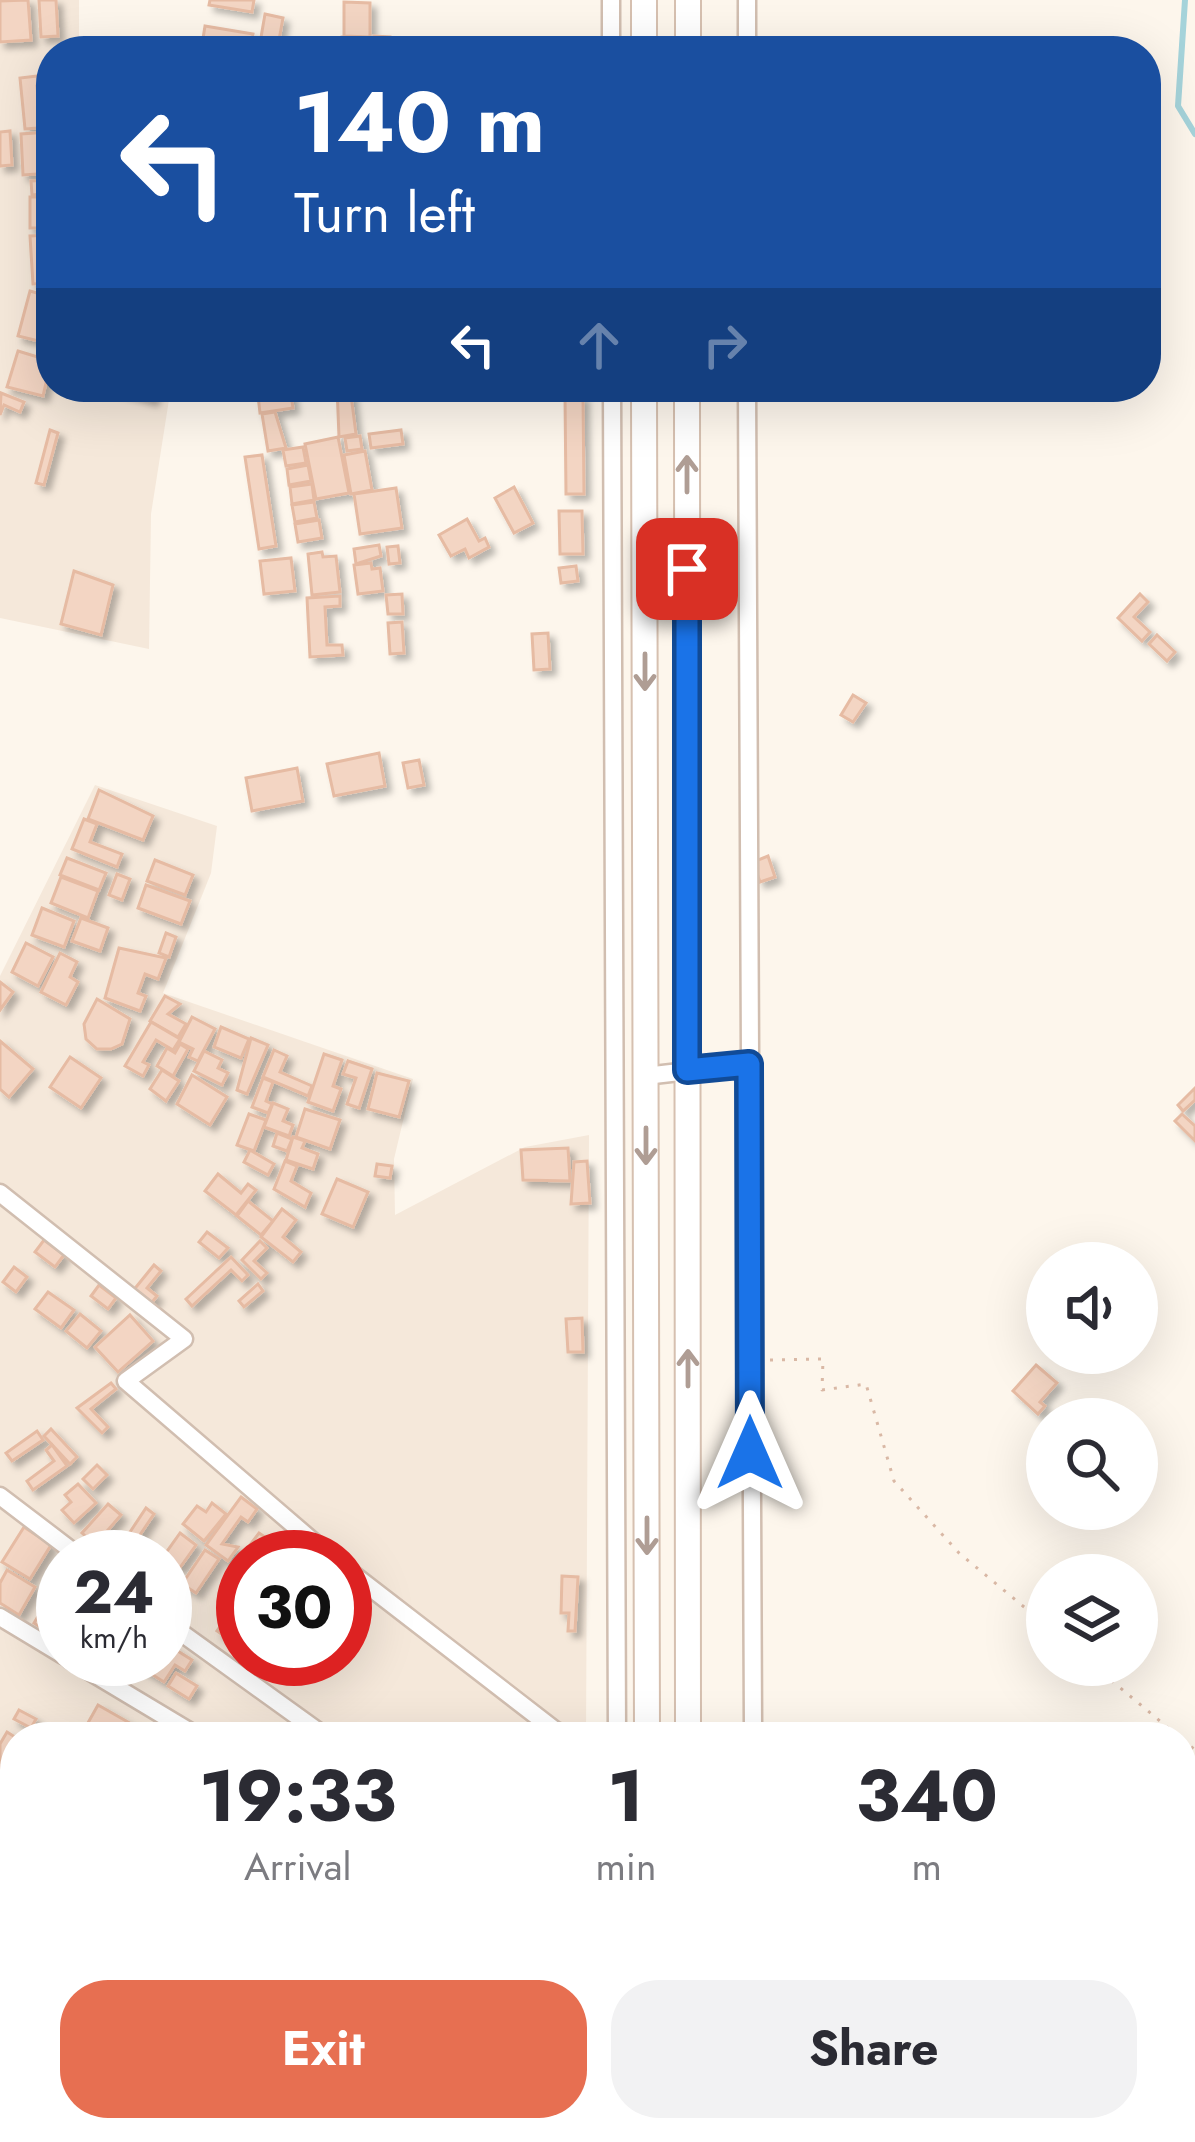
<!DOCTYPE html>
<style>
:root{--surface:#fff;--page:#f2f2f3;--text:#2b2b33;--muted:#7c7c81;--accent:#e76f51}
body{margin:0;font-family:Jost,sans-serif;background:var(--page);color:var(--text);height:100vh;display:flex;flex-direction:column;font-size:45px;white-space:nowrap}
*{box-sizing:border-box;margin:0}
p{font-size:39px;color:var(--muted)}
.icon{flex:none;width:66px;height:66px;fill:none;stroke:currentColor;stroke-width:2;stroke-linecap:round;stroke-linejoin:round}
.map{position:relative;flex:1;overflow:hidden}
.panel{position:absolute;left:0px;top:1722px;width:1197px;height:420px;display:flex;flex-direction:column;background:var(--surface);border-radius:48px 48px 0 0;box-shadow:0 12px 48px #0002}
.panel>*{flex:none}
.banner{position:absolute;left:36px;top:36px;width:1125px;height:366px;border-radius:48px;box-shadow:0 12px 48px #0002;background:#1a4fa0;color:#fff;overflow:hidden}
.tools{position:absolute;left:1026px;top:1242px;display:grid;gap:24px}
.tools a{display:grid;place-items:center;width:132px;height:132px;border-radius:50%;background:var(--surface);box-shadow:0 12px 48px #0002;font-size:60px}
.speed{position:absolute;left:36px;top:1530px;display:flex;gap:24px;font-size:60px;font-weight:700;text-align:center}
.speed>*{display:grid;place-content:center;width:156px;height:156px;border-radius:50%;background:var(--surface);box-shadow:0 12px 48px #0002;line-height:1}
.speed small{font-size:30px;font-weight:400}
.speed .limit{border:18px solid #d22;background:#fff;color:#111}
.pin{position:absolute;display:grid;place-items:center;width:102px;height:102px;color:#fff;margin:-51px;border-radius:24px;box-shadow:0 6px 18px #0006}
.me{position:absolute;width:132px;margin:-66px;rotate:0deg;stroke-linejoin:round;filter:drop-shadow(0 0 9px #0008)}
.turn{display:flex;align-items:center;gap:42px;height:252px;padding:0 60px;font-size:54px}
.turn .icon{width:156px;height:156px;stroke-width:2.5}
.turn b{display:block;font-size:84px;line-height:102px}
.lanes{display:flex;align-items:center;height:114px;padding:0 60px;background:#0003;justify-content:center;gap:60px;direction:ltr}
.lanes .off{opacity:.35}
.eta{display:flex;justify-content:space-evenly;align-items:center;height:204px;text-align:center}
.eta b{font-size:72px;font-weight:700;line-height:84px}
.cta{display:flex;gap:24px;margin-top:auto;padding:24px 60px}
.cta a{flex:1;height:138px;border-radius:48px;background:var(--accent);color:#fff;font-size:48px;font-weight:700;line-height:138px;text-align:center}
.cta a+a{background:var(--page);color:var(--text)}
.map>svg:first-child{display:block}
.residential{fill:#f5e8da;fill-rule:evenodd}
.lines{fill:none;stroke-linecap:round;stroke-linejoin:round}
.stream{stroke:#a5d3da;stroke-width:6}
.building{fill:#f3d5c3;stroke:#e6bba3;stroke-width:3;filter:url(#shadow)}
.minor-casing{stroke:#d1beb0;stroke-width:21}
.secondary-casing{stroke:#d6c0b0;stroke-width:28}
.path{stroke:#d9b8a5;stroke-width:3;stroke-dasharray:3 9;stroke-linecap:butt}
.minor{stroke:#fff;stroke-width:16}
.secondary{stroke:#fff;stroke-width:24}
.oneway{stroke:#af9d94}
.route-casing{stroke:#114b97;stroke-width:30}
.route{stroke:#1a73e8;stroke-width:21}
</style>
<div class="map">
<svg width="1195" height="2142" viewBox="0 0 1195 2142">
<defs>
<filter id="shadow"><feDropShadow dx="5.5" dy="5.5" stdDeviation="3" flood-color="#0004"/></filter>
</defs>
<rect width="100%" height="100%" fill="#fdf6ec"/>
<g class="residential">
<path d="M0,0H79V51H51V387H171L151,514L149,649L0,618Z"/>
<path d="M95,785L217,826L211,873L163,993L413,1079L394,1159L395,1215L525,1147L589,1135L586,1737H15V1901L0,1890V976ZM63,1557H165V1659H63ZM243,1557H345V1659H243Z"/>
<path d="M465,2127H591V2142H507Z"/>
</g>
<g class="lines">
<path class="stream" d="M1185,0L1178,106L1195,134"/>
</g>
<g class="building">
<path d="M28,0L31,40L0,42V1Z"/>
<path d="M39,0H56L58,36L41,37Z"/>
<path d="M210,0H254L252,12L209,5Z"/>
<path d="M344,2L370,3V37L344,36Z"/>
<path d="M265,14L283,18L277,51L259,49Z"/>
<path d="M205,26L253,34L250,51H201Z"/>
<path d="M374,36L390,37L389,49L373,48Z"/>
<rect x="342" y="37" width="18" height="14"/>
<path d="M46,75L47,85L37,86L40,118L51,117V127L25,129L20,78Z"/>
<path d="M10,131L12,165L0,166V132Z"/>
<path d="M49,132L51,173L23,175L21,134Z"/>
<path d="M51,180V193L32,195L31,181Z"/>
<rect x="30" y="197" width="18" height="31"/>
<path d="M49,235L51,283L33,284L30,236Z"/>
<path d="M30,291L51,297V344L18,336Z"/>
<path d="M18,351L51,361L43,396L7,387Z"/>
<path d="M106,387H156L152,400Z"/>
<path d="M257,387H290L293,408L260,413Z"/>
<path d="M337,387H350L356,434L339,437Z"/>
<path d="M1,393L24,402L20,412L4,405L0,415Z"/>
<path d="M565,396H583L584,494H566Z"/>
<path d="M275,412L286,448L268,451L262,414Z"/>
<path d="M50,430L58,433L44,485L36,483Z"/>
<path d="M401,430L403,444L371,448L369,434Z"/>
<path d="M360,436L362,449L347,451L345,438Z"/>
<path d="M338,437L349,493L316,499L305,444Z"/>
<path d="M303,447L306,463L286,466L283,450Z"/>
<path d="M365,451L372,490L351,494L344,455Z"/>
<path d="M262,455L276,546L259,549L245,457Z"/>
<path d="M308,465L311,481L289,485L287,469Z"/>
<path d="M312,484L314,500L292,504L290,487Z"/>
<path d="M514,487L533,523L514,533L495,498Z"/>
<path d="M396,488L402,528L360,534L354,494Z"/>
<path d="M314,502L317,518L295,522L292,505Z"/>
<path d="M559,511H582L583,554H560Z"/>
<path d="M467,519L479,541L485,538L489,547L469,558L465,549L451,556L439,535Z"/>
<path d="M319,520L322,538L298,542L295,524Z"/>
<path d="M379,545L381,556L356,564L354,549Z"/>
<path d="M398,546L400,563L389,564L387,547Z"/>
<path d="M322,552L323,557L336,556L340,592L312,595L308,554Z"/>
<path d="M291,558L295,591L264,594L260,561Z"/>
<path d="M371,563L372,569L380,568L383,591L358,594L354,565Z"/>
<path d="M576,566L578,581L561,583L559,568Z"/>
<path d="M74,571L113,585L101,635L61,624Z"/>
<path d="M402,594L403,614H388L386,595Z"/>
<path d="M1140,594L1148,602L1134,617L1150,632L1142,641L1118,618Z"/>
<path d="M340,596V606L325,607L327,645H342L343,655L310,657L307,598Z"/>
<path d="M402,622L404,653L390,654L388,623Z"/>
<path d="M548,633L550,669L534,670L532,634Z"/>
<path d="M1157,635L1175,652L1167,661L1149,644Z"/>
<path d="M853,695L866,703L853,722L841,715Z"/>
<path d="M379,753L385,786L334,796L327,764Z"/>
<path d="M419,760L424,785L408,788L403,763Z"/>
<path d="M297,768L303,801L252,811L246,778Z"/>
<path d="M99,790L153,816L143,840L88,819Z"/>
<path d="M84,819L97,824L90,842L122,854L117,867L72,849Z"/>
<path d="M768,856L775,877L760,882L753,862Z"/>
<path d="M67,858L106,873L99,890L60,875Z"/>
<path d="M155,860L193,875L185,895L147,881Z"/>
<path d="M117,874L130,879L122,900L109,895Z"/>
<path d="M61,877L98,891L88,918L51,903Z"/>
<path d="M146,885L190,901L181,924L138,908Z"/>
<path d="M42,908L74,921L64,947L32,935Z"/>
<path d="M81,918L108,928L100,951L72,941Z"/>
<path d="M166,933L176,937L169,957L159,953Z"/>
<path d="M26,943L53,957L38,986L12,972Z"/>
<path d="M119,948L166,958L158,979L145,974L138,993L146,996L140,1011L105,998Z"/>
<path d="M60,953L77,962L70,977L78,982L66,1005L41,992Z"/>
<path d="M0,982L13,992L0,1010Z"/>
<path d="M165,996L180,1004L168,1014L186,1024L178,1037L150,1021Z"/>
<path d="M97,999L130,1019L122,1044L111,1049H97L86,1039L84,1024Z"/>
<path d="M192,1017L215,1029L198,1061L189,1057L193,1049L179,1042Z"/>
<path d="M151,1022L180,1039L173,1050L156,1040L143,1062L149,1065L143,1076L125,1066Z"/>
<path d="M221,1027L249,1039L241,1058L214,1047Z"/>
<path d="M251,1038L268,1045L247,1094L237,1090Z"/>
<path d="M0,1041L33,1069L9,1097L0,1089Z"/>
<path d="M180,1044L188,1049L173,1076L157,1066L167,1048L175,1053Z"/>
<path d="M274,1050L287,1056L280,1072L312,1086L308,1096L263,1077Z"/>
<path d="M204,1051L222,1060L218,1068L228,1073L222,1085L194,1071Z"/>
<path d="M324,1054L342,1060L333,1086L341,1089L333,1111L308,1102Z"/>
<path d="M70,1057L101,1078L81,1108L50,1087Z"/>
<path d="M348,1061L372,1069L359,1108L347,1104L356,1078L343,1074Z"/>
<path d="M162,1070L179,1081L166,1101L150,1089Z"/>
<path d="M377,1073L409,1081L399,1117L368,1109Z"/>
<path d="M192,1075L227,1097L210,1125L177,1104Z"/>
<path d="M263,1078L273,1082L266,1101L272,1104L268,1113L252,1107Z"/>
<path d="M1195,1088V1100L1183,1111L1178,1105Z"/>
<path d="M273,1103L288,1109L283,1121L293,1125L289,1136L264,1127Z"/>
<path d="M305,1109L340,1120L330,1149L296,1137Z"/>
<path d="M249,1114L266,1120L254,1151L237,1145Z"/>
<path d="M1182,1114L1195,1126V1141L1175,1121Z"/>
<path d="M277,1133L292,1139L287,1151L273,1146Z"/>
<path d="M293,1137L305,1141L302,1148L318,1154L313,1169L286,1160Z"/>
<path d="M568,1148L570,1181L523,1180L521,1150Z"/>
<path d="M250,1150L274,1164L268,1175L244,1162Z"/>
<path d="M285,1161L297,1166L291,1181L311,1193L305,1207L274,1189Z"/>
<path d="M587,1161L590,1203L571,1204L574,1162Z"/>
<path d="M377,1164L392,1166L390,1178L375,1176Z"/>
<path d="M218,1174L241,1193L248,1184L256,1190L236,1215L205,1191Z"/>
<path d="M337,1179L368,1192L353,1227L322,1214Z"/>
<path d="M248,1201L273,1221L261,1235L237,1216Z"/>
<path d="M282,1209L296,1220L283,1237L301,1252L293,1262L261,1237Z"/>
<path d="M207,1232L228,1248L219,1258L199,1242Z"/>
<path d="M44,1240L64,1255L55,1267L35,1252Z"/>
<path d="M260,1241L267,1248L254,1261L267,1273L261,1279L242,1260Z"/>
<path d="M231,1257L248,1275L242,1281L231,1270L192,1306L186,1299Z"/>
<path d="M154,1265L161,1271L147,1288L157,1296L149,1306L132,1292Z"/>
<path d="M14,1267L27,1277L16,1292L3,1282Z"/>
<path d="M258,1284L263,1291L244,1307L239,1301Z"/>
<path d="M99,1285L116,1298L108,1309L91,1296Z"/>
<path d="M48,1292L74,1310L61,1328L35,1309Z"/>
<path d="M80,1314L101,1331L87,1348L66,1331Z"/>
<path d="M130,1315L153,1341L118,1372L95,1347Z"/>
<path d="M582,1318L583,1352H568L566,1319Z"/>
<path d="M1036,1365L1057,1383L1040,1402L1045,1406L1038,1414L1013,1391Z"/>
<path d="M111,1383L116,1389L91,1409L108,1427L102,1433L77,1408Z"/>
<path d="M51,1429L77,1457L70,1464L44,1436Z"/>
<path d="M37,1431L43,1440L12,1461L6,1453Z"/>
<path d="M52,1445L67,1466L33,1490L27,1481L54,1461L46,1450Z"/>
<path d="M97,1465L107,1475L93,1489L83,1479Z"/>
<path d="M78,1484L96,1503L74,1523L62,1510L71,1502L65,1495Z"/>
<path d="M241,1497L257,1509L248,1522L241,1517L222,1544L238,1547L228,1561L206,1545Z"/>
<path d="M212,1503L226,1514L204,1541L183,1524L197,1506L206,1512Z"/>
<path d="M108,1504L121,1515L95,1545L82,1533Z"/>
<path d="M146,1508L154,1514L131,1548L137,1552L128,1557L118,1550Z"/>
<path d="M24,1527L51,1545L30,1579L2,1562Z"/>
<path d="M180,1533L196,1545L179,1569L163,1557Z"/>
<path d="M259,1533L271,1541L259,1557H243V1573L234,1566Z"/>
<path d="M303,1538L324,1557L306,1552L289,1557Z"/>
<path d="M205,1550L219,1559L196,1593L182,1584Z"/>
<path d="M7,1570L35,1587L19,1615L0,1603V1583Z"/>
<path d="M562,1576L578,1577L575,1631H568L569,1613H561Z"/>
<path d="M55,1588L63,1593V1608L58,1605L43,1629L34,1623Z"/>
<path d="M238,1600L243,1603V1623L231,1641L217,1631Z"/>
<path d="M165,1643L192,1660L185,1671L175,1665L164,1682L137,1665L140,1659H165Z"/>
<path d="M176,1673L197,1686L189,1699L168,1686Z"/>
<path d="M98,1705L135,1726L129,1737H80Z"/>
<path d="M19,1710L36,1719L31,1728L14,1719Z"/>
<path d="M7,1732L15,1737V1786L0,1778V1744Z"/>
<rect x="566" y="2127" width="15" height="15"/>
</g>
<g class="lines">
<defs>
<g id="minor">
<path d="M611,0V51"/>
<path d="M747,51V0"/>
<path d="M612,387L617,1737"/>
<path d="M747,387L753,1728"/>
<path d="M645,1076L749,1064"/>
<path d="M0,1193L184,1339L126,1381L331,1557"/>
<path d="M0,1496L80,1557"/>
<path d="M345,1568L556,1731L577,1737"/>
<path d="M0,1617L63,1655"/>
<path d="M165,1621L326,1737"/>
<path d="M69,1659L199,1737"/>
<path d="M0,1807L15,1816"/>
<path d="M618,2127V2142"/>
</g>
<g id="secondary">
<path d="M644,0V51"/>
<path d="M688,51V0"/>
<path d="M644,387L647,1737"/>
<path d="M687,387L688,1737"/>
<path d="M647,2127V2142"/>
<path d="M689,2127V2142"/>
</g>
</defs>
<use href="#minor" class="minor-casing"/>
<use href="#secondary" class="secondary-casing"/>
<g class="path">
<path d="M770,1360L823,1359L822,1390L866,1384L894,1481L959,1553L1047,1626"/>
<path d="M1093,1665L1179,1737"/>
<path d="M1182,1739L1195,1750"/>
</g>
<use href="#minor" class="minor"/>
<use href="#secondary" class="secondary"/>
</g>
<defs><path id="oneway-shaft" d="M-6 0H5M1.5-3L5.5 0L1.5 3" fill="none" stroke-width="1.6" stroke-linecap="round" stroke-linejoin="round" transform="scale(3)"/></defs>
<g class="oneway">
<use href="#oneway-shaft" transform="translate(687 474) rotate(-90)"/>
<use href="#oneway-shaft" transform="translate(645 672) rotate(90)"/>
<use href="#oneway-shaft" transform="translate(646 1146) rotate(90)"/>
<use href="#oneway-shaft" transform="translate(688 1368) rotate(-90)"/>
<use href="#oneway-shaft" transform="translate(647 1536) rotate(90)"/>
</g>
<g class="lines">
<defs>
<path id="route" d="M687,569V1070L749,1064L750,1453"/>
</defs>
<use href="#route" class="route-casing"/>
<use href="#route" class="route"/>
</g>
</svg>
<div class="tools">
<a><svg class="icon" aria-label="sound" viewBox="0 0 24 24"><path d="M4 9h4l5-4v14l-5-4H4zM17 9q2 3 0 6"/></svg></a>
<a><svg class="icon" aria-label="search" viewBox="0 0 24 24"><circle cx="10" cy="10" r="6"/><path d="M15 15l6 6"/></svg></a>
<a><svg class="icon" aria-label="layers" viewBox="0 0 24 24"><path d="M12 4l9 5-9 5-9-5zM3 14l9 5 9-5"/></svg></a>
</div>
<div class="speed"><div>24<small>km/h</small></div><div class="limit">30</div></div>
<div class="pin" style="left:687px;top:569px;background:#d93025"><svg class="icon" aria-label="arrive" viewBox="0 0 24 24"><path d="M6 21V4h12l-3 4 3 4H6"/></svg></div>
<svg class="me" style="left:750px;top:1453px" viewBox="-20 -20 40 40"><path d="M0-17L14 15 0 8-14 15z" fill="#1a73e8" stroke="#fff" stroke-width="4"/></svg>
<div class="banner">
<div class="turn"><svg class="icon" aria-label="left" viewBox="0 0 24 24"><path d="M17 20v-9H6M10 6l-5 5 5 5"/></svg><div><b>140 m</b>Turn left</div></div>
<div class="lanes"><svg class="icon" aria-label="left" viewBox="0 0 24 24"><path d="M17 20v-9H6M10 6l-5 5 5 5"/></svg><svg class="icon off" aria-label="ahead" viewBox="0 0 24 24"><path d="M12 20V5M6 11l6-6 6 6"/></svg><svg class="icon off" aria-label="right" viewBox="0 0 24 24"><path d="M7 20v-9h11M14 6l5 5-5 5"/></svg></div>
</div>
<section class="panel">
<div class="eta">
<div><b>19:33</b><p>Arrival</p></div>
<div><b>1</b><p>min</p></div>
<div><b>340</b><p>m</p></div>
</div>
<div class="cta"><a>Exit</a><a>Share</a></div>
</section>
</div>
